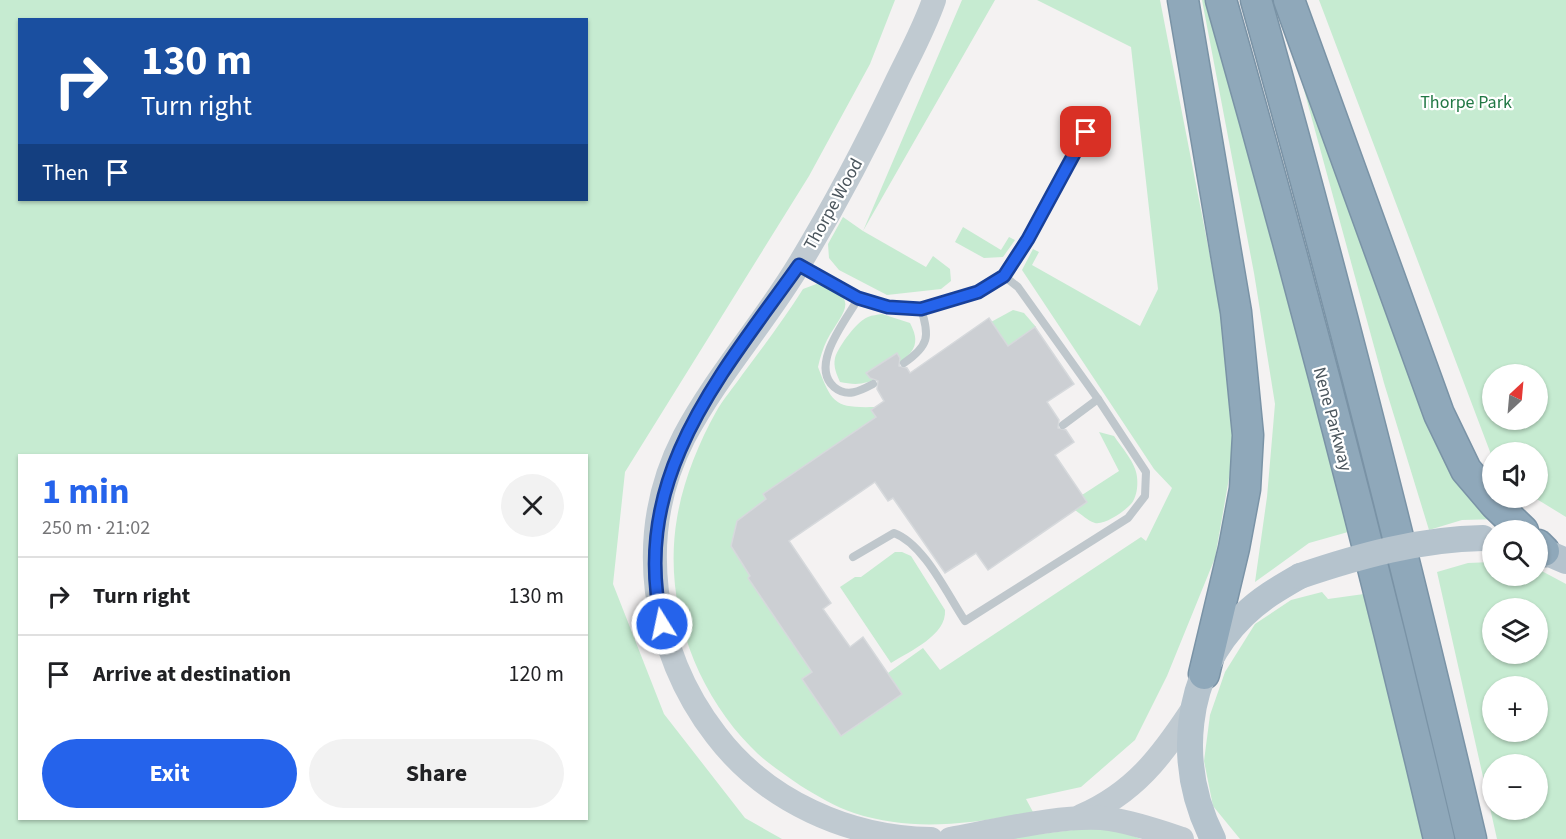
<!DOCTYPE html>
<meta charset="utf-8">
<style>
:root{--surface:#fff;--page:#f2f2f2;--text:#202124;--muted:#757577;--line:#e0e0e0;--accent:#2563eb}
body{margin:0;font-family:"Source Sans 3",sans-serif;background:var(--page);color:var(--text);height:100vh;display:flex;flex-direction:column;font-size:22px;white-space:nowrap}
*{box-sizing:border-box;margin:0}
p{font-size:20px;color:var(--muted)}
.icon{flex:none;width:33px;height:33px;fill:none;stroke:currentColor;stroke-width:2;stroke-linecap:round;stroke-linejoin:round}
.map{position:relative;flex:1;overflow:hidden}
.panel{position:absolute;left:18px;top:454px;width:570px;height:366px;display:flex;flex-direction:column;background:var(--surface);border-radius:0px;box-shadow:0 2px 4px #0004}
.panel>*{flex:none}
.hud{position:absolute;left:18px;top:18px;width:570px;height:183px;border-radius:0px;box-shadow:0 2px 4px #0004;background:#1a4fa0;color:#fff;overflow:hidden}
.needle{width:39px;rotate:26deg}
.buttons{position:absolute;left:1482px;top:364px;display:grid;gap:12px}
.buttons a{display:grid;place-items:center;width:66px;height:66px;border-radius:50%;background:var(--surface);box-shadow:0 2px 4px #0004;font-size:30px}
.pin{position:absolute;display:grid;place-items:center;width:51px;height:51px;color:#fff;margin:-26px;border-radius:12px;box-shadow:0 3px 9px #0006}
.me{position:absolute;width:66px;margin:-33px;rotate:350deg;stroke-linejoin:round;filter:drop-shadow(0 0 4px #0008)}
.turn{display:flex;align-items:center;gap:21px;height:126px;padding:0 24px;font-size:27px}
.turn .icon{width:78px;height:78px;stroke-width:2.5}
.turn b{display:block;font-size:42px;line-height:51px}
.then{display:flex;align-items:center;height:57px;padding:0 24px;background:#0003;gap:12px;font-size:22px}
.round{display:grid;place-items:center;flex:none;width:63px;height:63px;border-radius:32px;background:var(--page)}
.overview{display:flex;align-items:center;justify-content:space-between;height:102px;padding:0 24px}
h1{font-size:36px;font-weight:700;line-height:45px;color:var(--accent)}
.primary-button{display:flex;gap:12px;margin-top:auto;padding:12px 24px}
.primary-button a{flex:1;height:69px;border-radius:36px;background:var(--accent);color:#fff;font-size:24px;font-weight:700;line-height:69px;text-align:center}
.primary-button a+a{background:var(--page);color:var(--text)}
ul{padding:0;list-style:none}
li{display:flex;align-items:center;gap:18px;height:78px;padding:0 24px;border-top:2px solid var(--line)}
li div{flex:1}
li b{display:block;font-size:22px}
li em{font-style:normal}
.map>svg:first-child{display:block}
.green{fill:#c6ebd1;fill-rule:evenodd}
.building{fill:#cccfd3;stroke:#d6d9dc;stroke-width:1.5}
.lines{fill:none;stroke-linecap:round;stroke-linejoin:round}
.highway-casing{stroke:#7a93a6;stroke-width:33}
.lane{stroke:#bfc7cc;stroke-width:8}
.secondary{stroke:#c0cad1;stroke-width:24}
.primary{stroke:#b5c3cd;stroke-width:26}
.highway{stroke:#8fa8ba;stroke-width:30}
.primary-bridge{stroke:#b5c3cd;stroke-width:26}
.route-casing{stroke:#184099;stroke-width:15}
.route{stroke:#2563eb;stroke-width:10}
.labels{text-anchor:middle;stroke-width:4.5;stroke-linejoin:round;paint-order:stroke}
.park-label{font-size:18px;fill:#227845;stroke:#fff}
.street-label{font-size:18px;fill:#4b565d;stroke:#fff}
</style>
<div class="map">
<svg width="1566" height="839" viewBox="0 0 1566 839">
<rect width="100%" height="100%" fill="#f4f2f2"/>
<g class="green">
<path d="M0,0H895L870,64L809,176L625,472L613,584L664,714L745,818L782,839H0ZM20,20H586V200H20ZM20,456H586V819H20Z"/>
<path d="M962,0H995L863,231L926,267L933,256L950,269L951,281L941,289L887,295L839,270L829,258L828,244L843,217L863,231Z"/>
<path d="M1037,0H1160L1217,292L1234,408L1232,461L1215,558L1167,676L1135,740L1081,787L1026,799L1033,812C971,823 916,833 854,813C836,807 817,796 801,786C784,774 765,762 751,747C693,688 663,600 677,518C683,482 698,444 716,412C723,399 734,387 742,375C763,347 784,319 803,289L819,283C863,299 842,312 827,340C823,348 820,358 818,367C832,404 835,408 875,407L871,410L878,420L872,423L870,421L763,494L766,499L737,521L731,546L750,576L748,578L812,672L802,679L841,736L902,694L888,673L923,648L940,670L1141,537L1146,541L1172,488L1154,469L1022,270L1033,249L1039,252L1032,265L1140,326L1158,289L1131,47Z"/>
<path d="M1202,0H1215L1338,468L1348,532L1309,543L1255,582L1267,497L1275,404L1254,273Z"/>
<path d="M1319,0H1566V517L1535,498H1538V453H1492V457ZM1492,375H1538V420H1492Z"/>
<path d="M1289,35L1390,297L1503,519L1462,520L1429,530L1384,383Z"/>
<path d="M963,227L1001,250L1009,237L1015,240L1003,257L984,258L955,242Z"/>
<path d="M1013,310L1024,313L1036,327L1008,346L991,322Z"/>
<path d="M882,314L910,323C914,331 918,340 913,349C909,358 878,379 868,382C858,385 850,384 840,382C837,375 833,367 835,358C838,347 857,321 868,317C872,315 877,315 882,314Z"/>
<path d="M1099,432L1114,436C1122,448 1136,463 1137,477C1138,485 1137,497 1131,504C1125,511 1105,525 1095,523C1088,521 1081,514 1075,510L1082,495L1119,471Z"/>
<path d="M895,552H902L911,556L945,610C947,635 910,651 891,663L840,587L855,577H861Z"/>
<path d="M1492,562V576H1538V569L1566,584V839H1497L1437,572L1468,563ZM1492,609H1538V654H1492ZM1492,687H1538V732H1492ZM1492,765H1538V810H1492Z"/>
<path d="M1322,592L1328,599L1364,594L1425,839H1240L1213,806L1204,761L1210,715L1225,672L1255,624L1291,600Z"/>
<path d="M1106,826L1141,839H999Z"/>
</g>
<path class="building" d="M989,318L1008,346L1035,327L1074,384L1047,402L1059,420L1058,428L1066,430L1074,442L1055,455L1087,502L988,570L976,553L945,573L893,498L888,501L875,482L789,541L831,603L823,609L850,647L863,637L902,694L841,736L802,679L812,672L748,578L750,576L731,546L737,521L766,499L763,494L876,417L871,410L884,401L877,389L878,381L870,378L866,373L897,353L900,358L899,366L907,368L910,373Z"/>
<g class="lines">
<defs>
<g id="highway">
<path d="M1183,0L1236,312L1248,435L1245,489L1234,548L1204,674"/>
<path d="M1221,0C1300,278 1373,558 1439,839"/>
<path d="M1256,0C1334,277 1405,558 1471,839"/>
<path d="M1289,0L1439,414L1466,470L1495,504L1523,531"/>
<path d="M1538,545L1544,551"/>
</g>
</defs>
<use href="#highway" class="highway-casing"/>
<g class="lane">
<path d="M800,265L858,299L888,307L921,309L978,292L1004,276L1028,239L1095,113"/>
<path d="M858,299C846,320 809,365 834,387C847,398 860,391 873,384"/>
<path d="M904,363C929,346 930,336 921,309"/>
<path d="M1063,425L1098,399"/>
<path d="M853,557L894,533C924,544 947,594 965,621L1128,518L1145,496L1146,472L1098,399L1018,287L1004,276"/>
</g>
<g class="secondary">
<path d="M1081,816C1134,793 1161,757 1192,710"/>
<path d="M931,839C849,838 766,801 716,735C651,651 634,534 684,437C717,375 764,323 800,263C835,205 867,144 896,83C909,56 924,29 934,0"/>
<path d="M950,839C994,831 1068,813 1110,819C1135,823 1158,831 1182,839"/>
</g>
<g class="primary">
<path d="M1538,549L1566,561"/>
<path d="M1213,839C1176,766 1182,675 1244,615C1260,599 1279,588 1300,576"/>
</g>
<use href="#highway" class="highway"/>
<path class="primary-bridge" d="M1300,576C1359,556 1420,539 1483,538"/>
</g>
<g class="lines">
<defs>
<path id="route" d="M662,624C629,478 720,376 799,265L858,298L888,307L921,309L978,292L1004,276L1028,239L1086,132"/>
</defs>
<use href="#route" class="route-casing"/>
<use href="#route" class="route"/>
</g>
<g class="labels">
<g class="park-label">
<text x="1466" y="108">Thorpe Park</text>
</g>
<g class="street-label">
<text transform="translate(833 204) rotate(-61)" y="6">Thorpe Wood</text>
<text transform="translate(1333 419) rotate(75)" y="6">Nene Parkway</text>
</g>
</g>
</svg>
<div class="buttons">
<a><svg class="needle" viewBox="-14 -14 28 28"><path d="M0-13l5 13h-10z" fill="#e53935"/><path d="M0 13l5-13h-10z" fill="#757577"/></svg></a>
<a><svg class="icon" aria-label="sound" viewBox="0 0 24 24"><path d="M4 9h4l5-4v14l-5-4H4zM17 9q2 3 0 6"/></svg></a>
<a><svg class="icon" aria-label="search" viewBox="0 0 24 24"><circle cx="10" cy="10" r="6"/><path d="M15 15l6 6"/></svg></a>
<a><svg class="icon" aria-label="layers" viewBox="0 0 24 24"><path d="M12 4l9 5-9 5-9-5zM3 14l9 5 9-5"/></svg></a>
<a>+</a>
<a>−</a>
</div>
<div class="pin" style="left:1086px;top:132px;background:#d93025"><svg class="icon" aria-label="arrive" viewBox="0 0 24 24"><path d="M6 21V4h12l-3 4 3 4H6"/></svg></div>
<svg class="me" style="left:662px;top:624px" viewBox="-20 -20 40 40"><circle r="17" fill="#2563eb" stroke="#fff" stroke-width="3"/><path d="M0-11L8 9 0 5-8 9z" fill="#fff"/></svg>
<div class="hud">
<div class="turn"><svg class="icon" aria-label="right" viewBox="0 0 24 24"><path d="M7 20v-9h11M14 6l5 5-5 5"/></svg><div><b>130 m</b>Turn right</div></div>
<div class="then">Then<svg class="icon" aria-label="arrive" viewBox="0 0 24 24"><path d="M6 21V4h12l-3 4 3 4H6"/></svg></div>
</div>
<section class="panel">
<div class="overview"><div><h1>1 min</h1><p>250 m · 21:02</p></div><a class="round"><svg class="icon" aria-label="close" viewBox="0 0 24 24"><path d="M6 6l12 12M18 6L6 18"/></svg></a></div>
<ul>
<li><svg class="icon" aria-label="right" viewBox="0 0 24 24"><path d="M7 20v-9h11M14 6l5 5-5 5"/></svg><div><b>Turn right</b></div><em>130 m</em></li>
<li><svg class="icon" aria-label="arrive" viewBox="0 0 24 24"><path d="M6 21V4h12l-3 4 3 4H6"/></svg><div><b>Arrive at destination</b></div><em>120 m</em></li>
</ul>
<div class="primary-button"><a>Exit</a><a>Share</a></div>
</section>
</div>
